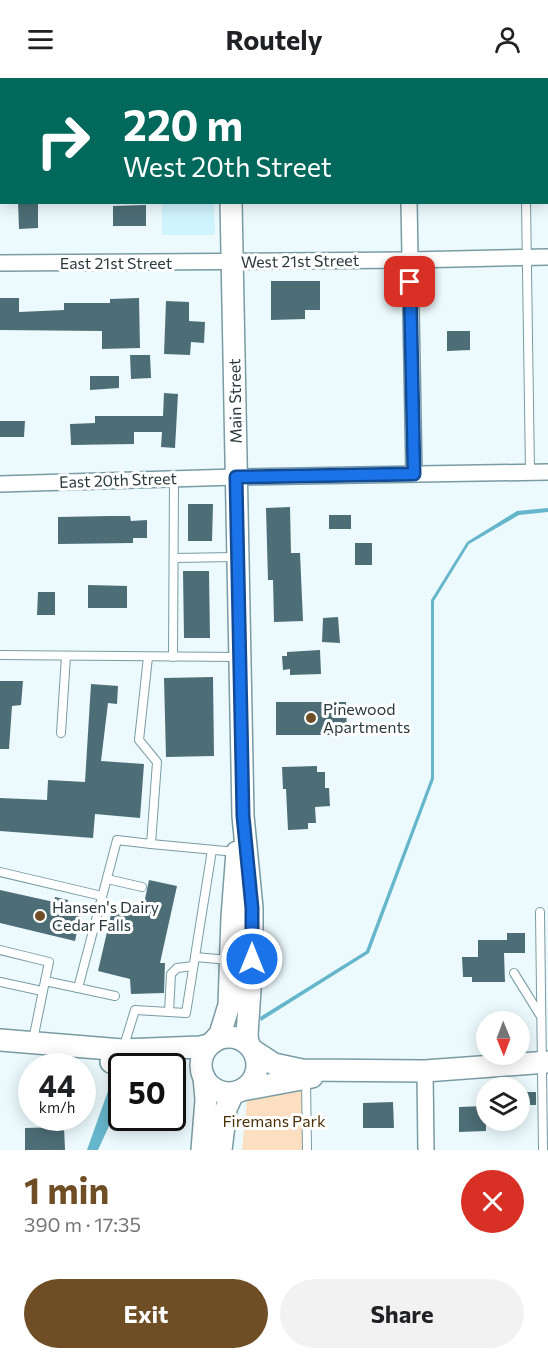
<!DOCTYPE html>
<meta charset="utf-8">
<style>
:root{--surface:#fff;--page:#f2f2f2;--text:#202124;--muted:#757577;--accent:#6f4e25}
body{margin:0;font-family:Commissioner,sans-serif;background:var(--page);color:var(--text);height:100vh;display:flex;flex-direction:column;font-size:22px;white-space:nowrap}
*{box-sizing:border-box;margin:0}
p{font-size:20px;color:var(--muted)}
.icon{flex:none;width:33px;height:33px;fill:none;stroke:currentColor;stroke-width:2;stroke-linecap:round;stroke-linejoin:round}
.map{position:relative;height:1072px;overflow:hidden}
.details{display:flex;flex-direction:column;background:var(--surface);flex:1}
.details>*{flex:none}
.top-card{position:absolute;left:0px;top:0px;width:549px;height:126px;box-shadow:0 3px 15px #0003;background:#00695c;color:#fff;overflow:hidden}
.needle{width:39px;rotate:179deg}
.controls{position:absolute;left:476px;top:933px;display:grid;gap:12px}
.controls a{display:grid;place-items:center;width:54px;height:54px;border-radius:50%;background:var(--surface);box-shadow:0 3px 15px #0003;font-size:30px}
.speed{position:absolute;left:18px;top:975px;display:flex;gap:12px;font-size:30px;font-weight:700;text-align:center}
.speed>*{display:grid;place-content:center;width:78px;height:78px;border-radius:50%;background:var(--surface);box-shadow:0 3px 15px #0003;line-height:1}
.speed small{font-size:15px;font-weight:400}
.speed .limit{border:3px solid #111;border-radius:9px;background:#fff;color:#111}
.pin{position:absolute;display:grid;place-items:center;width:51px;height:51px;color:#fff;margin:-26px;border-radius:12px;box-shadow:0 3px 9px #0006}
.me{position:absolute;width:66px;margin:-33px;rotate:0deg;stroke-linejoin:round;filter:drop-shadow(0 0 4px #0008)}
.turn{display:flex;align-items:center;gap:21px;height:126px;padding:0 24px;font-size:27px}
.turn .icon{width:78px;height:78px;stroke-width:2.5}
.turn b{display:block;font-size:42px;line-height:51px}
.round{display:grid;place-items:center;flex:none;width:63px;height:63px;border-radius:32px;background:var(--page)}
.headline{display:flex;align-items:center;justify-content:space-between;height:102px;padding:0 24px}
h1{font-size:36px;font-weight:700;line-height:45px;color:var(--accent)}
.button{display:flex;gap:12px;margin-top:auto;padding:12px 24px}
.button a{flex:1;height:69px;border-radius:36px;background:var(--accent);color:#fff;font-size:24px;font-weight:700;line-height:69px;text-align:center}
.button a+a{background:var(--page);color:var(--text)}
header{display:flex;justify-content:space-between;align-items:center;height:78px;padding:0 24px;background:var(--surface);font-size:27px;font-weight:700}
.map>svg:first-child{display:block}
.built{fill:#d0f4fe}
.green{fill:#fcdfc0}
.water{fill:#66b6cb}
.building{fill:#4d6e76}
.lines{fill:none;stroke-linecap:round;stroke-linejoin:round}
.lane-casing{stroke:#799ba4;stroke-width:10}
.street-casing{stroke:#799ba4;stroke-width:18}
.secondary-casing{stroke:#799ba4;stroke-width:24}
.lane{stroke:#fff;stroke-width:8}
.street{stroke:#fff;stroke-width:15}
.secondary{stroke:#fff;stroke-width:21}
.route-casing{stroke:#114b97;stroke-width:15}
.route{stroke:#1a73e8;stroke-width:10}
.poi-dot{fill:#6f4e25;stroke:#fff;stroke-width:2}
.labels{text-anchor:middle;stroke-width:6;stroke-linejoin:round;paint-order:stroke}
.street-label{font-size:16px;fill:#2a393c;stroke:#fff}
.poi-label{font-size:16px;fill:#2a393c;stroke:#fff;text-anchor:start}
.park-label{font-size:16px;fill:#4d3006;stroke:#fff}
</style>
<header><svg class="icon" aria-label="menu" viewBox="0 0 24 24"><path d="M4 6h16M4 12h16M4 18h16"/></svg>Routely<svg class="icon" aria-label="person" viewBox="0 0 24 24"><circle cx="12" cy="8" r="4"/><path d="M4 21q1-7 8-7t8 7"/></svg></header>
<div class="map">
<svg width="548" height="1072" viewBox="0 0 548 1072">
<rect width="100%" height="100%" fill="#ecfafe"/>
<g class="built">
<path d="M0,0H210V1L2,2L0,104Z"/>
<path d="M162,125H214L215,157H162Z"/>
</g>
<path class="green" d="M306,1013L307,1072H242L248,1014Z"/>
<g class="water">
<path d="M548,430V434L519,437L469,466L434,523V701L369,875L261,943L260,939L366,873L431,700V522L467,464L517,433Z"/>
<path d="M108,1013H121V1022L98,1072H87Z"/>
</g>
<g class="building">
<path d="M18,124H38V150L19,151Z"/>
<path d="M146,127V148H113V128Z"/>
<path d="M271,203H320V232H305V241L271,242Z"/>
<path d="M0,220H19V234L64,232V225H110V221L139,220L140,270L102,271V253L0,252Z"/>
<path d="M166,223L189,224V243L205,244L204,265L191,264L190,277L164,276Z"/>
<path d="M447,253H470V272L447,273Z"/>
<path d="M130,277H150L151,300L131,301Z"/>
<path d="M90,298H119V310L90,312Z"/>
<path d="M164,315L178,316L175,370L161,369L162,354H134V366L71,367L70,346L95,345V338H163Z"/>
<path d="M0,343H25L24,359H0Z"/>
<path d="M188,426H213L212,463H188Z"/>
<path d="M290,429L291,475H300L303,543L274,544L273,502H268L266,430Z"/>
<rect x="329" y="437" width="22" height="14"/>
<path d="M109,438H130L131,443L147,442V460H133V465L58,466V439Z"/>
<rect x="355" y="465" width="17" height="22"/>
<path d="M183,493H209L210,560H184Z"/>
<path d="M88,507L127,508V530H88Z"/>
<path d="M38,514H55V537H37Z"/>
<path d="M338,539L340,565L322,564L323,540Z"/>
<path d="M320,572L321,596L290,597V591L283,592L282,578H287V574Z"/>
<path d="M213,599L214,678L166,679L164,600Z"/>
<path d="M0,603H23L21,627L12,628L9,671H0Z"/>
<path d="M91,606L118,608L117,626L108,625L101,683L144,686L140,740L95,736L93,760L0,753V720L47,722L48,702L85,704Z"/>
<path d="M276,624H346L347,657H276Z"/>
<path d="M317,688V694H325V710H329L330,728L315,729L316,745H308V751L288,752L286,711H283L282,689Z"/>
<path d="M149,802L177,808L160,885H165L164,915L131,916L130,901L98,893L113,828L142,835Z"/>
<path d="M0,812L54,824L55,819L68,822L67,827L82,830L75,863L0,845Z"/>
<path d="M507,855H525V875H504L505,904H472V899H463L462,879H478V862H507Z"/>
<path d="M523,1014H536V1027H522Z"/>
<path d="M393,1024L394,1050H363V1025Z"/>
<path d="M486,1028V1053L459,1054V1029Z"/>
<path d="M64,1049L65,1072H25V1050Z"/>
</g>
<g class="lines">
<defs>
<g id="lane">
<path d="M524,0V2"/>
<path d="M526,124L530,394"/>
<path d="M174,480L235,479"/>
<path d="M0,577L238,579"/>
<path d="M148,579L139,662L157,684L151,766L236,774"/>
<path d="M173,579L174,401"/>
<path d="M61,655L66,578"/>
<path d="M0,794L102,818"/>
<path d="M107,801L142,809"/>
<path d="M540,834L543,1072"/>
<path d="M0,872L49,884L45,903"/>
<path d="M195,879L229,882"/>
<path d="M514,895L540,937"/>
<path d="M0,904L42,913"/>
<path d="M115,918L78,910L117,762L151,766"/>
<path d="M169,934L171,896L177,890L193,888"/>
<path d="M33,962L45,903L78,910"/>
<path d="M123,971L135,932L186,935L212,772"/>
<path d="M306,1002L307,1072"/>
</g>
<g id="street">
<path d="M406,0V2"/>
<path d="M409,124L414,396"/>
<path d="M0,185L410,182L548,179"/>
<path d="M0,406L236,399L548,394"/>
<path d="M425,993L426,1072"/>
</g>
<g id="secondary">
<path d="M228,0V2"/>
<path d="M231,124L243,738L252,830V881L247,957L248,965"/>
<circle cx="229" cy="987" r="28"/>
<path d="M0,962L122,972L200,969L209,967"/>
<path d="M212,965L220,956L229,927L232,839L237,774"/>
<path d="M254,973L274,986L302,992L425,993L548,984"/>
<path d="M111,984L169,988"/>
<path d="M242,1012L312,999"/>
<path d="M202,1072L206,1022L204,999"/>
<path d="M221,1072L226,1031L233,1015"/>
</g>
</defs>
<use href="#lane" class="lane-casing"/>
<use href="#street" class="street-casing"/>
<use href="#secondary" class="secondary-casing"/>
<use href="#lane" class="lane"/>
<use href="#street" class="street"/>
<use href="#secondary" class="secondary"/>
</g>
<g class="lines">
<defs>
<path id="route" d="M252,881V830L243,738L236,399L414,396L410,204"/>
</defs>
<use href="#route" class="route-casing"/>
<use href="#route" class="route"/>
</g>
<g class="poi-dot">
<circle cx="311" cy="640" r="6"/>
<circle cx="40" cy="838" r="6"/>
</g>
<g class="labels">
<g class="street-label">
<text transform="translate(300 183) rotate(-1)" y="6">West 21st Street</text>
<text x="116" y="191">East 21st Street</text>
<text transform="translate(235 323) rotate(-91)" y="6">Main Street</text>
<text transform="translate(118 402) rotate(-2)" y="6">East 20th Street</text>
</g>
<g class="poi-label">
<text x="323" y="637">Pinewood<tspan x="323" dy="18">Apartments</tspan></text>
<text x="52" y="835">Hansen's Dairy<tspan x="52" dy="18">Cedar Falls</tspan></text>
</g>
<g class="park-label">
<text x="274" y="1049">Firemans Park</text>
</g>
</g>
</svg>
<div class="controls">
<a><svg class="needle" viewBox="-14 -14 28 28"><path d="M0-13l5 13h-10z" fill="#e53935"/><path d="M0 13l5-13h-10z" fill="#757577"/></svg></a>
<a><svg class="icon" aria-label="layers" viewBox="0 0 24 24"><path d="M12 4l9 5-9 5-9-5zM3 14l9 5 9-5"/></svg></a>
</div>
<div class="speed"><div>44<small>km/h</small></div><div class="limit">50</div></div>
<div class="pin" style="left:410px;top:204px;background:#d93025"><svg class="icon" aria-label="arrive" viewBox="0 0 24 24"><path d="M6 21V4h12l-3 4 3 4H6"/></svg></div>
<svg class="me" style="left:252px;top:881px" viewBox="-20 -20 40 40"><circle r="17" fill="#1a73e8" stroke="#fff" stroke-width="3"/><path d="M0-11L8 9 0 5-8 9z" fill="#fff"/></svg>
<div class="top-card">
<div class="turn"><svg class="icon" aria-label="right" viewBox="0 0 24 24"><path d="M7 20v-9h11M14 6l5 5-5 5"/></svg><div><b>220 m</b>West 20th Street</div></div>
</div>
</div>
<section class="details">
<div class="headline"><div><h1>1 min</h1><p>390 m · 17:35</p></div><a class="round" style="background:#d93025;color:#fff"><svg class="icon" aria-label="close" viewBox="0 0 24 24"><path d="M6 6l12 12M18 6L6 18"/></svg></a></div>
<div class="button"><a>Exit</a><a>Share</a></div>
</section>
